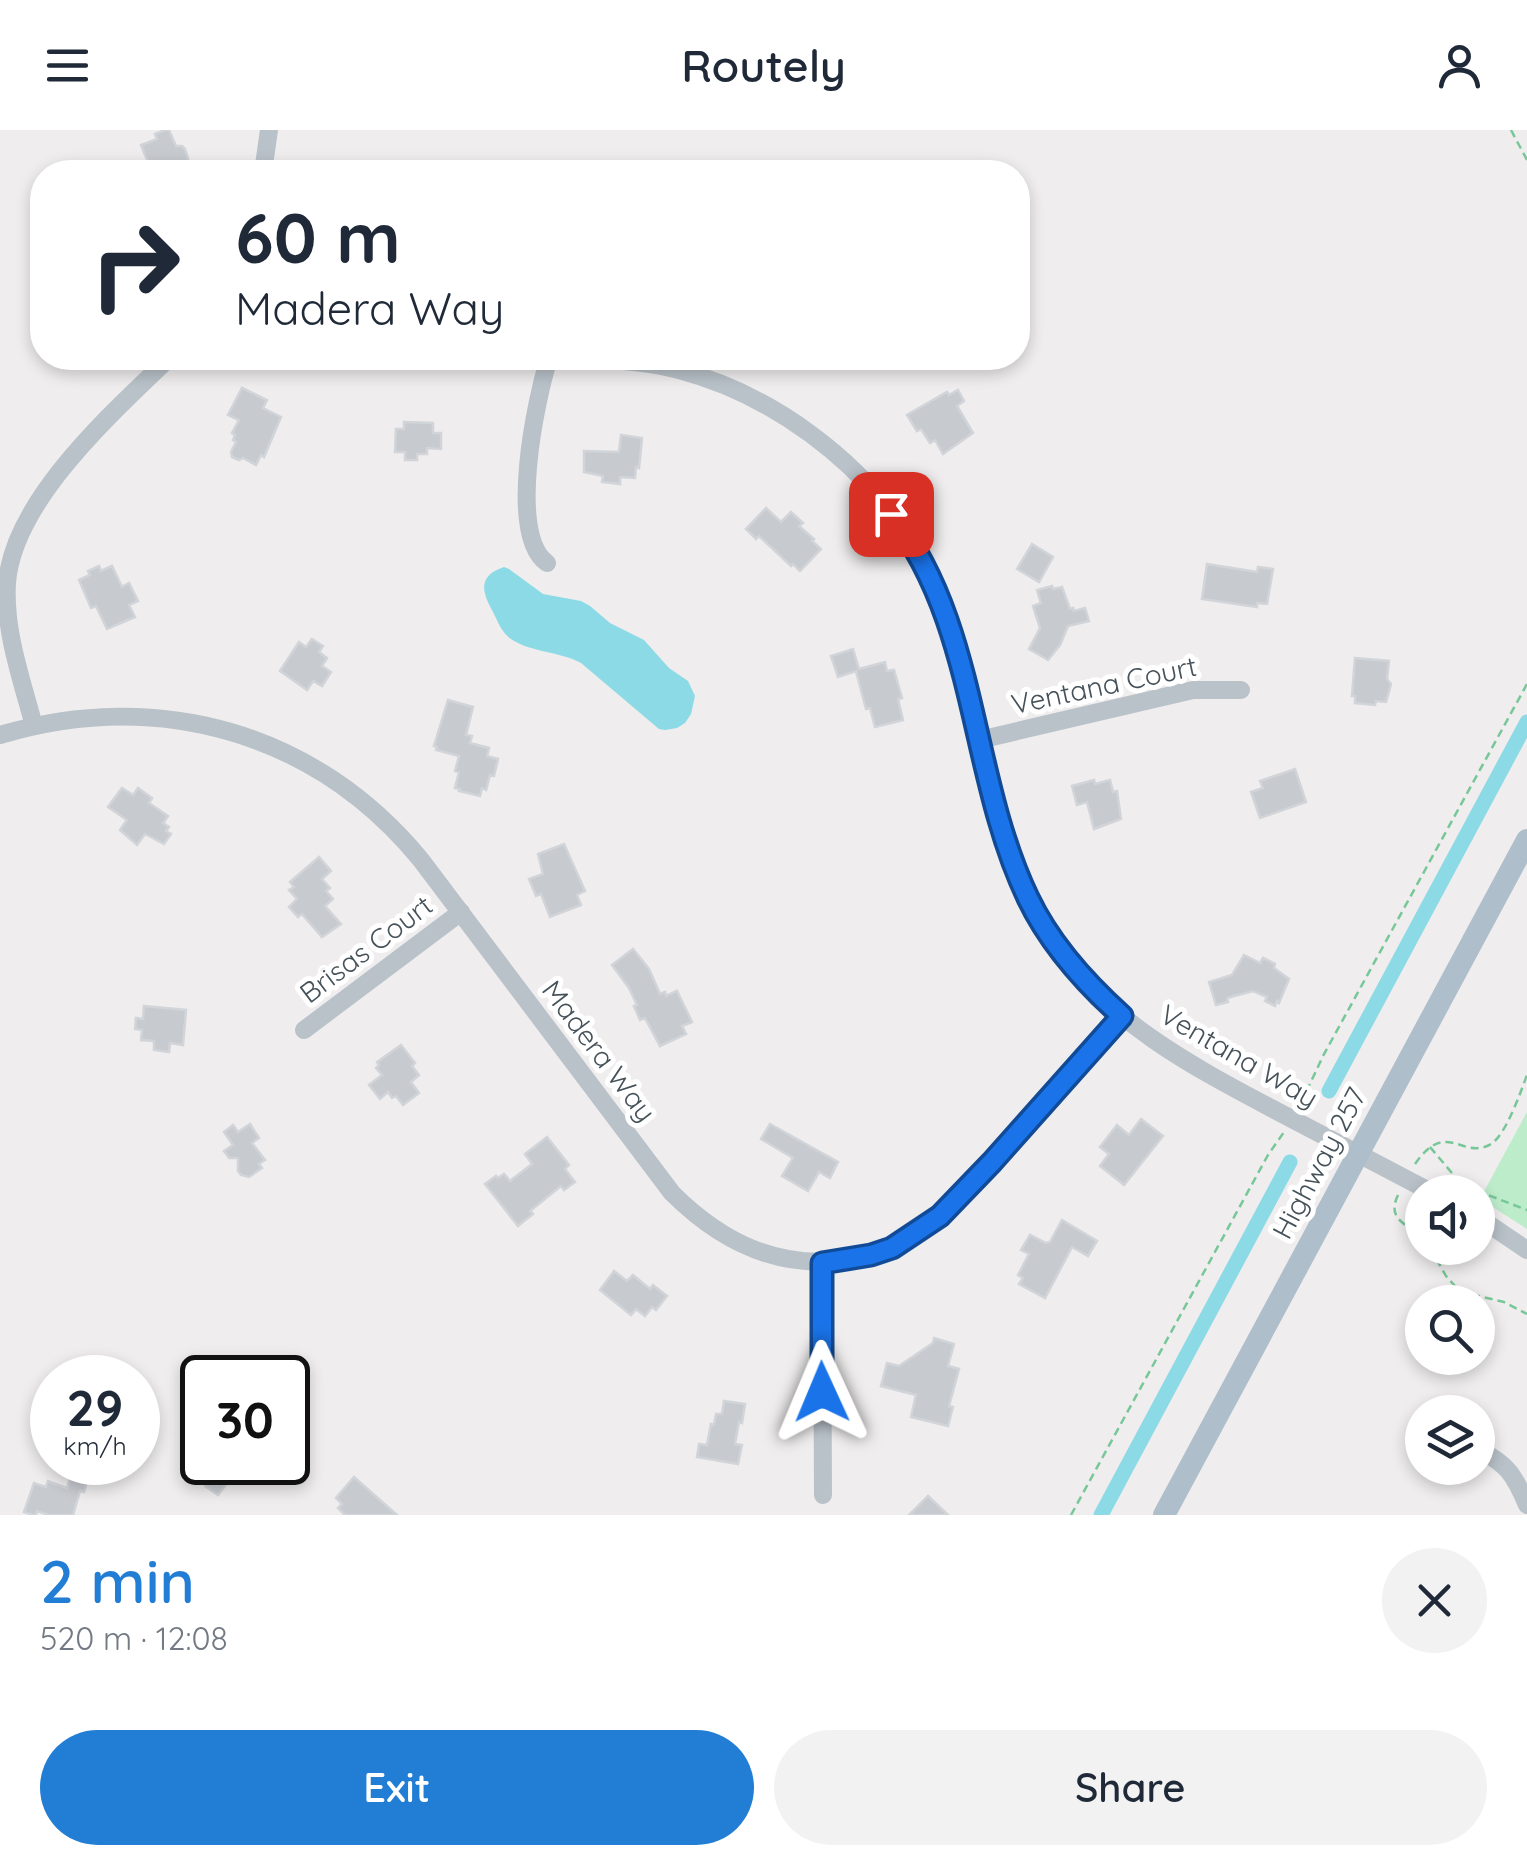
<!DOCTYPE html>
<meta charset="utf-8">
<style>
:root{--surface:#fff;--page:#f2f2f3;--text:#1f2937;--muted:#747a83;--accent:#227ed4}
body{margin:0;font-family:Quicksand,sans-serif;background:var(--page);color:var(--text);height:100vh;display:flex;flex-direction:column;font-size:38px;white-space:nowrap}
*{box-sizing:border-box;margin:0}
p{font-size:32px;color:var(--muted)}
.icon{flex:none;width:55px;height:55px;fill:none;stroke:currentColor;stroke-width:2;stroke-linecap:round;stroke-linejoin:round}
.map{position:relative;height:1385px;overflow:hidden}
.sheet{display:flex;flex-direction:column;background:var(--surface);flex:1}
.sheet>*{flex:none}
.top-card{position:absolute;left:30px;top:30px;width:1000px;height:210px;border-radius:40px;box-shadow:0 5px 15px #0003;background:#fff;color:var(--text);overflow:hidden}
.controls{position:absolute;left:1405px;top:1045px;display:grid;gap:20px}
.controls a{display:grid;place-items:center;width:90px;height:90px;border-radius:50%;background:var(--surface);box-shadow:0 5px 15px #0003;font-size:50px}
.speed{position:absolute;left:30px;top:1225px;display:flex;gap:20px;font-size:50px;font-weight:700;text-align:center}
.speed>*{display:grid;place-content:center;width:130px;height:130px;border-radius:50%;background:var(--surface);box-shadow:0 5px 15px #0003;line-height:1}
.speed small{font-size:25px;font-weight:400}
.speed .limit{border:5px solid #111;border-radius:15px;background:#fff;color:#111}
.pin{position:absolute;display:grid;place-items:center;width:85px;height:85px;color:#fff;margin:-42px;border-radius:20px;box-shadow:0 5px 15px #0006}
.me{position:absolute;width:110px;margin:-55px;rotate:359deg;stroke-linejoin:round;filter:drop-shadow(0 0 8px #0008)}
.turn{display:flex;align-items:center;gap:35px;height:210px;padding:0 40px;font-size:45px}
.turn .icon{width:130px;height:130px;stroke-width:2.5}
.turn b{display:block;font-size:70px;line-height:85px}
.round{display:grid;place-items:center;flex:none;width:105px;height:105px;border-radius:52px;background:var(--page)}
.overview{display:flex;align-items:center;justify-content:space-between;height:170px;padding:0 40px}
h1{font-size:60px;font-weight:600;line-height:75px;color:var(--accent)}
.action{display:flex;gap:20px;margin-top:auto;padding:20px 40px}
.action a{flex:1;height:115px;border-radius:60px;background:var(--accent);color:#fff;font-size:40px;font-weight:600;line-height:115px;text-align:center}
.action a+a{background:var(--page);color:var(--text)}
header{display:flex;justify-content:space-between;align-items:center;height:130px;padding:0 40px;background:var(--surface);font-size:45px;font-weight:600}
.map>svg:first-child{display:block}
.green{fill:#bdeccb}
.water{fill:#8cdae6}
.lines{fill:none;stroke-linecap:round;stroke-linejoin:round}
.canal{stroke:#8cdae6;stroke-width:15}
.building{fill:#c7cacf;stroke:#d1d4d8;stroke-width:2.5}
.path{stroke:#77c799;stroke-width:2.5;stroke-dasharray:8 5;stroke-linecap:butt}
.minor{stroke:#b9c2c9;stroke-width:18}
.major{stroke:#aebecb;stroke-width:22}
.route-casing{stroke:#114b97;stroke-width:25}
.route{stroke:#1a73e8;stroke-width:18}
.labels{text-anchor:middle;stroke-width:10;stroke-linejoin:round;paint-order:stroke}
.street-label{font-size:28px;fill:#465259;stroke:#fff}
</style>
<header><svg class="icon" aria-label="menu" viewBox="0 0 24 24"><path d="M4 6h16M4 12h16M4 18h16"/></svg>Routely<svg class="icon" aria-label="person" viewBox="0 0 24 24"><circle cx="12" cy="8" r="4"/><path d="M4 21q1-7 8-7t8 7"/></svg></header>
<div class="map">
<svg width="1527" height="1385" viewBox="0 0 1527 1385">
<rect width="100%" height="100%" fill="#efeded"/>
<path class="green" d="M1527,982V1099L1480,1069Z"/>
<path class="water" d="M504,437L509,439L543,464L581,471L590,476L610,493L644,510L669,538L688,551L695,566L691,584L685,593L677,598L665,600L659,599L581,533C559,521 532,523 511,509C502,503 498,492 493,482C482,462 477,446 504,437Z"/>
<g class="lines">
<g class="canal">
<path d="M1329,961L1527,592"/>
<path d="M1101,1385L1290,1032"/>
</g>
</g>
<g class="building">
<path d="M165,0H169L176,16H182L185,19L191,39L182,42H152L141,15L157,9L155,4Z"/>
<path d="M242,258L267,270L263,278L281,287L264,327L261,325L256,335L243,328L239,330L232,327L231,322L236,312L233,310L235,305L232,303L239,290L228,285Z"/>
<path d="M958,260L964,271L957,276L973,303L943,324L935,310L930,313L921,299L917,301L907,285L947,262L949,265Z"/>
<path d="M404,292L433,293V303H441V319L427,318V324H417V330H405V322H395L396,299H404Z"/>
<path d="M621,305L642,308L639,338L636,337L635,348L620,347V354L602,352L603,346L584,342V321L619,322Z"/>
<path d="M766,378L781,392L791,382L803,393L799,396L814,409L812,411L821,419L800,441L793,434L791,436L759,406L756,409L746,399Z"/>
<path d="M1032,414L1053,427L1039,452L1017,439Z"/>
<path d="M1207,434L1257,442L1258,437L1273,439L1267,474L1257,473V477L1202,469Z"/>
<path d="M99,436L101,441L112,436L122,457L129,453L138,471L129,475L135,487L107,499L96,476L91,478L79,450L90,445L88,441Z"/>
<path d="M1052,456L1053,459L1062,457L1070,479L1073,478L1074,481L1085,478L1089,491L1068,496L1060,515L1048,530L1029,519L1040,498L1033,476L1041,473L1037,460Z"/>
<path d="M312,509L323,516L319,522L327,528L322,536L331,542L322,556L313,551L307,560L280,541L299,512L306,517Z"/>
<path d="M853,519L859,539L885,532L887,541L894,540L902,568L898,569L903,590L875,597L870,578L866,579L856,541L838,547L831,526Z"/>
<path d="M1355,528L1389,531L1387,549L1391,554L1386,572L1376,571L1375,575L1355,573V566H1352Z"/>
<path d="M448,570L473,577L466,605L472,606L470,613L489,618L487,626L498,629L494,646L490,645L486,660L482,658L480,666L459,661L460,659L455,658L459,642L455,641L459,626L436,620L437,617L434,616Z"/>
<path d="M1295,639L1306,672L1260,688L1251,662L1263,658L1260,651Z"/>
<path d="M1094,650L1095,654L1110,650L1113,662L1117,661L1121,689L1094,699L1087,672L1077,675L1072,656Z"/>
<path d="M122,658L133,665L138,658L152,668L149,673L168,686L163,693L169,697L166,701L171,704L164,714L145,704L137,715L120,700L127,690L108,677Z"/>
<path d="M564,714L585,761L577,765L581,775L550,787L541,764L536,766L529,749L543,744L538,724Z"/>
<path d="M319,727L331,741L322,749L330,758L326,761L333,769L325,776L341,794L322,807L302,784L298,787L289,777L297,769L289,760L294,757L290,752Z"/>
<path d="M633,819L649,839L660,864L665,862L666,866L677,861L692,892L682,896L686,904L660,916L645,888L640,890L634,876L637,875L629,858L612,835Z"/>
<path d="M1244,825L1260,833L1263,828L1275,834L1274,838L1289,849L1279,873L1277,871L1275,876L1265,871L1267,867L1253,861L1227,868L1228,872L1216,875L1209,852L1232,845Z"/>
<path d="M144,876L186,880L183,915L170,913L169,922L154,920V911L141,910L142,900L135,899L136,888L143,889Z"/>
<path d="M401,915L415,933L412,936L419,945L411,952L419,963L403,975L396,966L392,968L388,962L380,969L369,955L382,945L376,938L379,935L377,932Z"/>
<path d="M1141,989L1163,1006L1124,1055L1100,1036L1109,1024L1100,1017L1117,995L1129,1005Z"/>
<path d="M250,994L259,1008L252,1013L265,1030L259,1034L262,1038L249,1047L241,1045L238,1041V1028H229L224,1021L233,1015L224,1002L233,995L238,1002Z"/>
<path d="M770,994L838,1032L830,1048L819,1042L808,1061L782,1046L793,1028L761,1009Z"/>
<path d="M547,1007L569,1035L565,1039L575,1052L564,1060L561,1056L530,1081L533,1084L518,1096L485,1054L496,1046L498,1048L504,1044L510,1051L532,1034L525,1024Z"/>
<path d="M1062,1090L1097,1111L1088,1126L1072,1117L1045,1168L1019,1154L1023,1148L1018,1145L1029,1124L1021,1120L1030,1105L1046,1113L1050,1112Z"/>
<path d="M614,1141L627,1151L633,1145L650,1159L653,1155L667,1166L656,1180L652,1177L645,1186L636,1179L631,1185L600,1160Z"/>
<path d="M934,1208L954,1214L948,1236L959,1239L949,1276L953,1277L948,1296L911,1287L916,1265L881,1256L887,1233L899,1236L933,1213Z"/>
<path d="M724,1271L745,1274L742,1293L739,1292L735,1314L742,1315L738,1334L697,1327L699,1314L707,1315L711,1294L714,1295L716,1284H722Z"/>
<path d="M75,1332H93L84,1362L80,1361L73,1385H49L37,1381L36,1385H33L24,1382L34,1353L46,1357L48,1351L67,1358Z"/>
<path d="M222,1332H249L236,1351L231,1348L218,1365L205,1356Z"/>
<path d="M354,1347L397,1385H345L338,1378L342,1374L336,1368Z"/>
<path d="M928,1366L948,1385H909Z"/>
</g>
<g class="lines">
<g class="path">
<path d="M1511,0L1527,30"/>
<path d="M1301,973L1323,926L1527,554"/>
<path d="M1430,1017L1457,1049L1475,1060L1527,1080"/>
<path d="M1415,1034C1447,988 1462,1031 1491,1014C1506,1005 1521,961 1527,945"/>
<path d="M1398,1065C1386,1090 1407,1093 1422,1108"/>
<path d="M1430,1118L1446,1146L1455,1156L1466,1163L1504,1172L1527,1184"/>
<path d="M1071,1385L1268,1025L1284,1002"/>
</g>
<g class="minor">
<path d="M263,42L269,0"/>
<path d="M574,228C608,229 645,231 679,240C771,264 861,330 911,411C936,452 952,499 964,545C988,637 1000,735 1056,815C1109,892 1190,935 1271,978C1324,1006 1378,1034 1431,1062"/>
<path d="M547,433C507,405 536,269 549,228"/>
<path d="M34,596C22,550 4,502 7,453C13,371 112,283 169,228"/>
<path d="M0,605C158,558 316,602 421,730L672,1063C722,1113 780,1141 852,1129C872,1125 892,1119 909,1108C955,1079 989,1036 1024,995C1056,958 1088,922 1122,886"/>
<path d="M979,610L1193,560H1241"/>
<path d="M304,900L461,782"/>
<path d="M1478,1087L1527,1120"/>
<path d="M822,1133L823,1365"/>
<path d="M1478,1319C1507,1334 1514,1344 1527,1375"/>
</g>
<path class="major" d="M1164,1385L1527,710"/>
</g>
<g class="lines">
<defs>
<path id="route" d="M822,1262V1133L871,1125L892,1118L940,1086L992,1032L1122,886C1084,852 1050,814 1028,768C969,645 978,494 891,384"/>
</defs>
<use href="#route" class="route-casing"/>
<use href="#route" class="route"/>
</g>
<g class="labels">
<g class="street-label">
<text transform="translate(1104 555) rotate(-12)" y="10">Ventana Court</text>
<text transform="translate(366 819) rotate(-37)" y="10">Brisas Court</text>
<text transform="translate(599 921) rotate(53)" y="10">Madera Way</text>
<text transform="translate(1239 926) rotate(30)" y="10">Ventana Way</text>
<text transform="translate(1319 1033) rotate(-62)" y="10">Highway 257</text>
</g>
</g>
</svg>
<div class="controls">
<a><svg class="icon" aria-label="sound" viewBox="0 0 24 24"><path d="M4 9h4l5-4v14l-5-4H4zM17 9q2 3 0 6"/></svg></a>
<a><svg class="icon" aria-label="search" viewBox="0 0 24 24"><circle cx="10" cy="10" r="6"/><path d="M15 15l6 6"/></svg></a>
<a><svg class="icon" aria-label="layers" viewBox="0 0 24 24"><path d="M12 4l9 5-9 5-9-5zM3 14l9 5 9-5"/></svg></a>
</div>
<div class="speed"><div>29<small>km/h</small></div><div class="limit">30</div></div>
<div class="pin" style="left:891px;top:384px;background:#d93025"><svg class="icon" aria-label="arrive" viewBox="0 0 24 24"><path d="M6 21V4h12l-3 4 3 4H6"/></svg></div>
<svg class="me" style="left:822px;top:1262px" viewBox="-20 -20 40 40"><path d="M0-17L14 15 0 8-14 15z" fill="#1a73e8" stroke="#fff" stroke-width="4"/></svg>
<div class="top-card">
<div class="turn"><svg class="icon" aria-label="right" viewBox="0 0 24 24"><path d="M7 20v-9h11M14 6l5 5-5 5"/></svg><div><b>60 m</b>Madera Way</div></div>
</div>
</div>
<section class="sheet">
<div class="overview"><div><h1>2 min</h1><p>520 m · 12:08</p></div><a class="round"><svg class="icon" aria-label="close" viewBox="0 0 24 24"><path d="M6 6l12 12M18 6L6 18"/></svg></a></div>
<div class="action"><a>Exit</a><a>Share</a></div>
</section>
